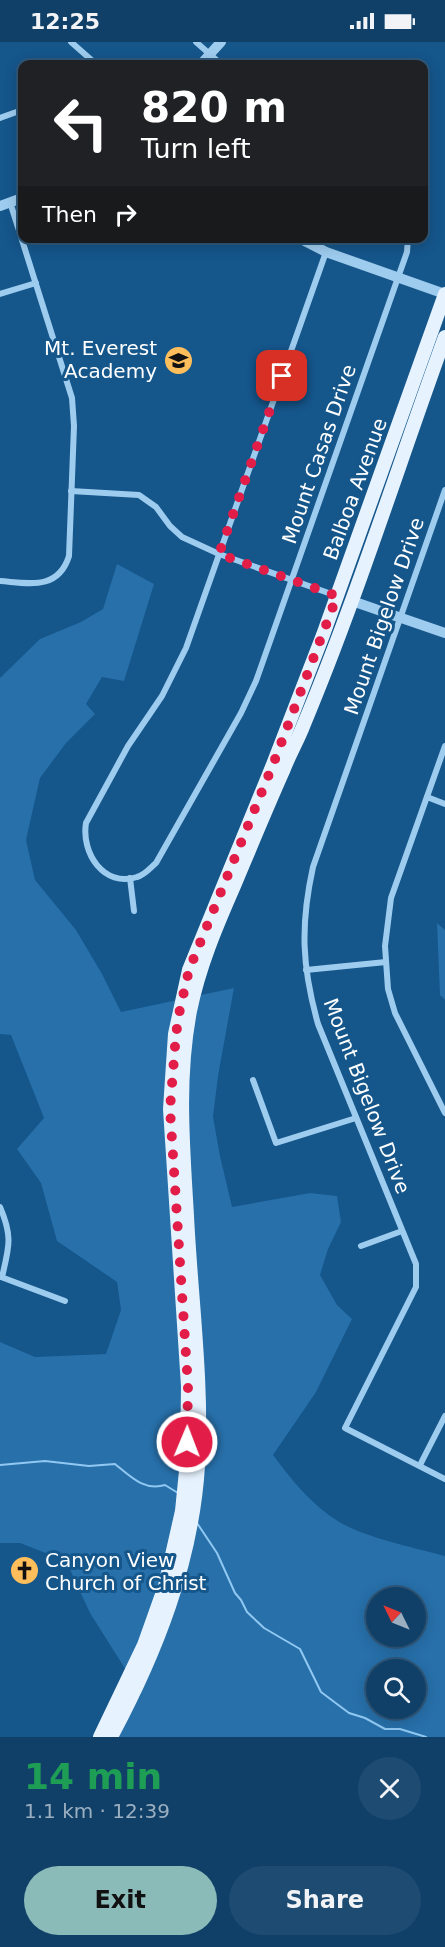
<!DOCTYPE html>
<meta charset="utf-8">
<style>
:root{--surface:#104068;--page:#1e4b71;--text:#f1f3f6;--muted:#9cafc0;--line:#30597c;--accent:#8bbbb9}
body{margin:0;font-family:"DejaVu Sans",sans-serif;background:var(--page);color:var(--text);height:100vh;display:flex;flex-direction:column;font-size:22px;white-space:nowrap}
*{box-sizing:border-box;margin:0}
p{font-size:20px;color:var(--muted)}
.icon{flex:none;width:33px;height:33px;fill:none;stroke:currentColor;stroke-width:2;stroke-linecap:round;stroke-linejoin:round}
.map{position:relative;height:1695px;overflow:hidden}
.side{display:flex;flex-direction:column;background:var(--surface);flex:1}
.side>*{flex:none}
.guide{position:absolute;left:18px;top:18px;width:410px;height:183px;border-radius:12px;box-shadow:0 3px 15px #0003,0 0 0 2px var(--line);background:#202124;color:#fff;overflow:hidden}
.needle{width:39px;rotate:313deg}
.tools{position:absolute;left:366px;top:1545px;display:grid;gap:12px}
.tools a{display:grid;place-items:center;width:60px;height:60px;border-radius:50%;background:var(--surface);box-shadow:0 3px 15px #0003,0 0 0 2px var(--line);font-size:30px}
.pin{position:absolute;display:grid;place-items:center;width:51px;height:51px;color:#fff;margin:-26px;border-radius:12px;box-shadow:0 3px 9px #0006}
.me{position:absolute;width:66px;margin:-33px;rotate:1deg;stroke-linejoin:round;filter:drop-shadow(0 0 4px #0008)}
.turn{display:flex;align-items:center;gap:21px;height:126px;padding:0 24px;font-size:27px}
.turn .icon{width:78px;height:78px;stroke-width:2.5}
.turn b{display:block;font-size:42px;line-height:51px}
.then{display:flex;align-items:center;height:57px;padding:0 24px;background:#0003;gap:12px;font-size:22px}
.round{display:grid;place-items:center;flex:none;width:63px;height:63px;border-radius:32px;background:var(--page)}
.head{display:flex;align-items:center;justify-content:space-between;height:102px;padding:0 24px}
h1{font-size:36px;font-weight:800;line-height:45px;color:#1e9e55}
.primary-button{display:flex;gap:12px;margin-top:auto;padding:12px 24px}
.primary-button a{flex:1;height:69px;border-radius:36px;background:var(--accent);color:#111;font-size:24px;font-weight:800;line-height:69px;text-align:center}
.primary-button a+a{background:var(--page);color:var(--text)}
.status{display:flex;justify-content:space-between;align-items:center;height:42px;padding:0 30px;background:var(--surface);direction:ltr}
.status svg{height:16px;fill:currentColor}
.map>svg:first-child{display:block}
.green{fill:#2770aa;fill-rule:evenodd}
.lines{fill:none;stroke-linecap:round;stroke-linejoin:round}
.stream{stroke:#90c8f2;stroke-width:2}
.minor{stroke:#9eccef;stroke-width:6}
.tertiary{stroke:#9eccef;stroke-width:10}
.primary{stroke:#e6f3ff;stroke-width:14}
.route{stroke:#e11d48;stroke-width:10;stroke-dasharray:0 18}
.labels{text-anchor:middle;stroke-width:6;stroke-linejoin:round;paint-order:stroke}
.poi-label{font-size:20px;fill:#fff;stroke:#15568b;text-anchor:end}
.street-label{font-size:20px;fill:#fff;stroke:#15568b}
</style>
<div class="status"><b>12:25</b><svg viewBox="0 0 49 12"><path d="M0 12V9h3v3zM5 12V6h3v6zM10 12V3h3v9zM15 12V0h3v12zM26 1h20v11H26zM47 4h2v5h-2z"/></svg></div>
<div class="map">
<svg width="445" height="1695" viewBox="0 0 445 1695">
<rect width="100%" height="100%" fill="#15568b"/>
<g class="green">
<path d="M117,522L154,542L124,639L102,635L86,662L95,672L66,701L40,736L26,798L35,838L76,888L102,932L121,970L234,946L218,1034L213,1075L220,1114L232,1165L310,1151L337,1154L341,1180L328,1207L320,1233L337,1263L352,1277L316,1350L273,1413C294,1441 318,1471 351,1486C377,1498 416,1506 445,1514V1695H119L141,1652L90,1571L66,1519L20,1501H0V1300L35,1315L106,1312L121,1268L117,1240L57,1199L41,1141L17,1107L44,1076L11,993L0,992V636L40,597L81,580L103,567ZM376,1556H416V1594H376ZM376,1628H416V1666H376Z"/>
<path d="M437,881L445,888V958L440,953Z"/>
</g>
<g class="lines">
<g class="stream">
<path d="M0,1423L45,1419L89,1424L115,1422C131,1435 144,1449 165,1443L178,1451"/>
<path d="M197,1481L217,1511L235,1551L241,1558L247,1570L264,1586L300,1607L321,1650L349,1671L365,1676L385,1687H400L426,1695"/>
</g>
<g class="minor">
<path d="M71,0L96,22"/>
<path d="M196,0L221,22"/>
<path d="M0,76L22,68"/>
<path d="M326,210L186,606L162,654L128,704L86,781C81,811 104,846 137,835C145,833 150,826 156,821L241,671L256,639L407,210L408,196"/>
<path d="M0,252L36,241"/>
<path d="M445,448L313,825C300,884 302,925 318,982L416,1222V1245L345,1386L445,1437"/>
<path d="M71,449L139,453L156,465L170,484L182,495L219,512L337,554"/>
<path d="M0,539C28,541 58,549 69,514L74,384L72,356L10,160"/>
<path d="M445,704L391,856L385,904L388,947L395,971L445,1071"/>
<path d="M427,755L445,762"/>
<path d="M130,836L134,869"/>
<path d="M306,928L386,920"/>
<path d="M253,1038L276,1101L356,1076"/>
<path d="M0,1165C13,1195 9,1205 2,1235"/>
<path d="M361,1204L402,1189"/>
<path d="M1,1235L65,1259"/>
<path d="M420,1423L445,1374"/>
</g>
<g class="tertiary">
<path d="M201,22L221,0"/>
<path d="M0,164L22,156"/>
<path d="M299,196L326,210L445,252"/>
<path d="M352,559L445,591"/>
</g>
<g class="primary">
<path d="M100,1695L144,1603L165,1544L182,1469L187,1419L188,1344L170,1067L175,992L189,928L274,720L323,593L445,252"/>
<path d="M111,1695C156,1611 192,1520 198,1424C203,1341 191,1257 187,1174C183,1105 177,1037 190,969C199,925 216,885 234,844C250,806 266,767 283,729C289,713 298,698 304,682C357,555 398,424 445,295"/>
</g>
</g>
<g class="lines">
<path class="route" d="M187,1400L188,1344L170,1067L176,992L180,967L189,928L274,720L337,554L219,512L282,334"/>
</g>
<defs>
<symbol id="school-disc" viewBox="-11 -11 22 22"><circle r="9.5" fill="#ffbe5c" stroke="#15568b"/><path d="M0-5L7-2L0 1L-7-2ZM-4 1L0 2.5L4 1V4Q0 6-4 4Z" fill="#111"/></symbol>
<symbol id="church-disc" viewBox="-11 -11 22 22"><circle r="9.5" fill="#ffbe5c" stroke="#15568b"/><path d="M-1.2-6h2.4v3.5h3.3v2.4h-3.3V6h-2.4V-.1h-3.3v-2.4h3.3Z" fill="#111"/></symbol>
</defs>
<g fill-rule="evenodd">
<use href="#school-disc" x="162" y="302" width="33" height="33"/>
<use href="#church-disc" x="8" y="1512" width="33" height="33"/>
</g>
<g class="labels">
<g class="poi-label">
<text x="157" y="313">Mt. Everest<tspan x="157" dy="23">Academy</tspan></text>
<text x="45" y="1525" text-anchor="start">Canyon View<tspan x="45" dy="23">Church of Christ</tspan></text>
</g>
<g class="street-label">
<text transform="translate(319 412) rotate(-71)" y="7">Mount Casas Drive</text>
<text transform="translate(355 447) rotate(-70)" y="7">Balboa Avenue</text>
<text transform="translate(384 574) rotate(-71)" y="7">Mount Bigelow Drive</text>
<text transform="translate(367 1054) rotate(69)" y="7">Mount Bigelow Drive</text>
</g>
</g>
</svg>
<div class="tools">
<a><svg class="needle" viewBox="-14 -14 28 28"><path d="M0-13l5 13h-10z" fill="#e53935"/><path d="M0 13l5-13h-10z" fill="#9cafc0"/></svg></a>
<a><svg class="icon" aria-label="search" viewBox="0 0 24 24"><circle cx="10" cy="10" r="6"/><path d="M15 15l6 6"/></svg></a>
</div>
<div class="pin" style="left:282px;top:334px;background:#d93025"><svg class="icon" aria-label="arrive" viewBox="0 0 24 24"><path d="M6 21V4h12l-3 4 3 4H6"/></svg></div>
<svg class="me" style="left:187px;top:1400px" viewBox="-20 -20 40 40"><circle r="17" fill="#e11d48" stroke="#fff" stroke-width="3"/><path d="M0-11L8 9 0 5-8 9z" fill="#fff"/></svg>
<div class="guide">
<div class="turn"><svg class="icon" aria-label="left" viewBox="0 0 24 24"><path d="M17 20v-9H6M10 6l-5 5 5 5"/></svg><div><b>820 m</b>Turn left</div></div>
<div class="then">Then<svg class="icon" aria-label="right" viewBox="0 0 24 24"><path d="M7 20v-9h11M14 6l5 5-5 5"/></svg></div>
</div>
</div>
<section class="side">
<div class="head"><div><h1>14 min</h1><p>1.1 km · 12:39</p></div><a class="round"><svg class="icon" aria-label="close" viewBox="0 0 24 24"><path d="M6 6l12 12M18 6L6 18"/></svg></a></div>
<div class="primary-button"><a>Exit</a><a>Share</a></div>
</section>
